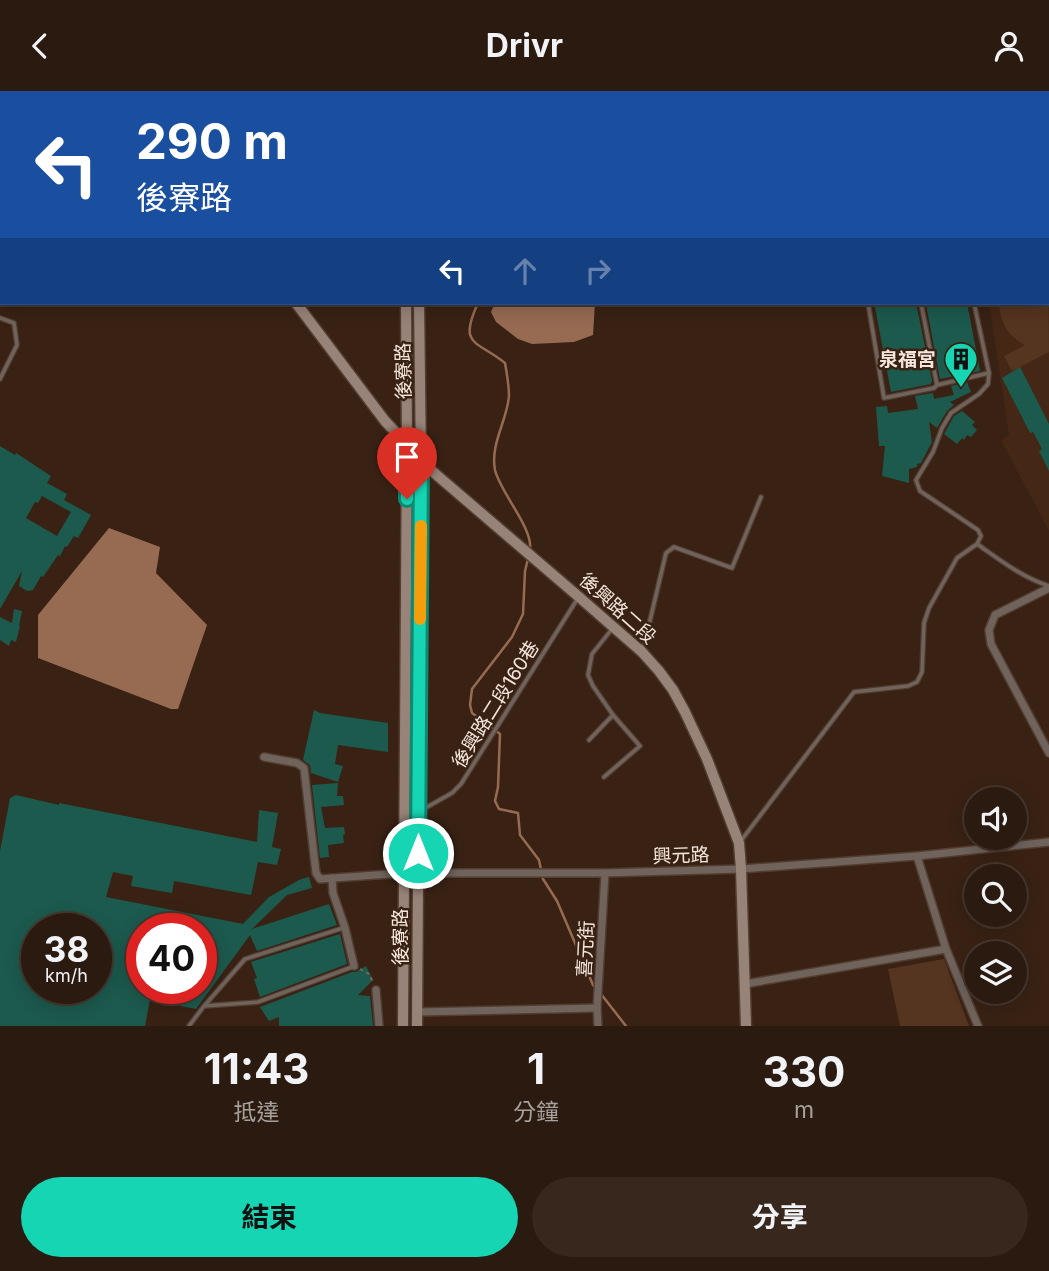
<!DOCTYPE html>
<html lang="zh-TW">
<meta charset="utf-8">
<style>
:root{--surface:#2b1a0f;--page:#37271d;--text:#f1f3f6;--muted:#a6a19e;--line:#47382f;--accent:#15d5b3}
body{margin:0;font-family:Inter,"Noto Sans TC",sans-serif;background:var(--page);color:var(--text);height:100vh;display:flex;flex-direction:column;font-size:26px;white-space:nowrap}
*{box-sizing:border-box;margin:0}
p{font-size:23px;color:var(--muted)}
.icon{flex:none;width:38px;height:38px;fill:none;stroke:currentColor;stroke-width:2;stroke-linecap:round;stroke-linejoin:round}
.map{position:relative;height:935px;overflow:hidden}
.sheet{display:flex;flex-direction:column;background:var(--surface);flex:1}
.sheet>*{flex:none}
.top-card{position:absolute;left:0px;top:0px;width:1050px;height:214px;box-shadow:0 4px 18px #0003,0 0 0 2px var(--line);background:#1a4fa0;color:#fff;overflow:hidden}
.controls{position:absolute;left:964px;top:696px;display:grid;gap:14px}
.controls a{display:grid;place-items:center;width:63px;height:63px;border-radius:50%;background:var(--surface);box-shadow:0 4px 18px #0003,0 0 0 2px var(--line);font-size:35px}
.speed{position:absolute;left:21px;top:822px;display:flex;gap:14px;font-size:35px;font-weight:700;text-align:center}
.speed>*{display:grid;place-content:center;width:91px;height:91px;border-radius:50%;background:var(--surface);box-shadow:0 4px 18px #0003,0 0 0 2px var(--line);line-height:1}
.speed small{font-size:18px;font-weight:400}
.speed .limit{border:10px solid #d22;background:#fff;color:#111}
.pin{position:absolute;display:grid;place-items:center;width:60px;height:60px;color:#fff;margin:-72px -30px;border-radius:50% 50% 50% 0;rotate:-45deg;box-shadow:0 0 7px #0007}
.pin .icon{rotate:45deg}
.me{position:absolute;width:77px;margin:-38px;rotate:0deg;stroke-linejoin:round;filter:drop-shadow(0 0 5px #0008)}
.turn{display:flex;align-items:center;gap:24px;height:147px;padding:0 21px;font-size:32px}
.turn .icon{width:91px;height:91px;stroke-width:2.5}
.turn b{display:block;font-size:49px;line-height:60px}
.lanes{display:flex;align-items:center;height:66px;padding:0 21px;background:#0003;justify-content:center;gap:35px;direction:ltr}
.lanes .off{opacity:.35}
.eta{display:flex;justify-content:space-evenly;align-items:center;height:119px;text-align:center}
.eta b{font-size:42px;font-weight:700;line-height:49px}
.action{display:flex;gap:14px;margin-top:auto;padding:14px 21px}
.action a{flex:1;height:80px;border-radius:42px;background:var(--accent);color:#111;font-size:28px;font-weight:700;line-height:80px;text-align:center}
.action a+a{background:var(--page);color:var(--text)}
header{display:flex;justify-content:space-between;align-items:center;height:91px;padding:0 21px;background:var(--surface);font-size:32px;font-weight:700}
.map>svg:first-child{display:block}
.built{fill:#442714}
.green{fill:#553420}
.water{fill:#976b52}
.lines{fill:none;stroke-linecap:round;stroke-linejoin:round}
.stream{stroke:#976b52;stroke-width:2.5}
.building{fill:#1c5a4d;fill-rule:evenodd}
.lane-casing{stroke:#533d30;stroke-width:6}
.street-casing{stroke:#533d30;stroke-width:10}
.secondary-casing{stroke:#533d30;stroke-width:13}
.path{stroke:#796559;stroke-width:2;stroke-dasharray:3.5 3.5;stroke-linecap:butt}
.lane{stroke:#6f635c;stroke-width:3.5}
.street{stroke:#6f635c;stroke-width:7}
.secondary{stroke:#978378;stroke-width:10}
.route-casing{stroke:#0e8a74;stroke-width:18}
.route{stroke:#15d5b3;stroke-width:12}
.slow{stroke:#f59e0b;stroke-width:12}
.labels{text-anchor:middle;stroke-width:5;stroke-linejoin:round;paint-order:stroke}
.poi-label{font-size:19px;font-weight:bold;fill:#f5e5dc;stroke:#392214;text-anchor:end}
.street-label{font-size:19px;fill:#f5e5dc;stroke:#392214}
</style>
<header><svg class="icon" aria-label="back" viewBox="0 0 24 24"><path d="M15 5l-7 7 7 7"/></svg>Drivr<svg class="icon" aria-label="person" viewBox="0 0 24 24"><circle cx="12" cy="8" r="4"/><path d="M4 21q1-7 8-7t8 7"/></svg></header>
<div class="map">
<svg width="1049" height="935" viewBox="0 0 1049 935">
<rect width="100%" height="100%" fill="#392214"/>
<path class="built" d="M1048,113H1049V440L1001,349L1009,344L989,212H1048Z"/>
<g class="green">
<path d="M1048,161L1049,261L1012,280L1004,265L1025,254C1007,245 1000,231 999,212H1048Z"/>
<path d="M944,868L969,935H900L888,878Z"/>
</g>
<g class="water">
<path d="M495,212H595L593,244L574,251L532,253L518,248L496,231L491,221Z"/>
<path d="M109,437L160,456L156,482L207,534L178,618H171L38,567V524Z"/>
</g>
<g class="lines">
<g class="stream">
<path d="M395,2L396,0"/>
<path d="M478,212C458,255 476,249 505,272C507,283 509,294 509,305C507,330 490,353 495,379C500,401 533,437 530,458"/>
<path d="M528,468L525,480L523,523L512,546L472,598L470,614L472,622L500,643L498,696L495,710L499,718L518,722L520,744L539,769L543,788L557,810L593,894L597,898"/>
<path d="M601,903L626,935"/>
</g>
</g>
<g class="building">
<path d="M895,212H916L932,289L931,293L891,301L875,216Z"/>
<path d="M935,212H967L980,280L940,288L926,213Z"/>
<path d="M1020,276L1049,333V380L1039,360L1042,358L1033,341L1030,342L1002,287Z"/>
<path d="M967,291L971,301L950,311L954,314L947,320L937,337L929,331L932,351L921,372L917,373V376L909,378V392L882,385L885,355H879L876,316L887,315L888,322L918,318L915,305L933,302L934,308L954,304L951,295Z"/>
<path d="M962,320L975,331L972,334L977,339L971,346L967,344L964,349L962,347L957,353L944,343L954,325Z"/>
<path d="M0,355L15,364L16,362L51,385L47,392L67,403L64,409L91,424L78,447L74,445L67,456L65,455L60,465L58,464L43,486L41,485L33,499L27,500L19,495L22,480L0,518ZM42,405L71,421L57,445L26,427L35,411L38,412Z"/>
<path d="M14,518L22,520L19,535H20L16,551L11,549L9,555L0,549V526L12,532Z"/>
<path d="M314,619L320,622L388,632V661L338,654L335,673L343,675L338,691L311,682L310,674L303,669Z"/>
<path d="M338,692L337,705H343L344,714L321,716L325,737L344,736L345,743L343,744L344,752L328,754L329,766L320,767L312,694Z"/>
<path d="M16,704L59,714V712L257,751L259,719L278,722L272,756L281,758L277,774L258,771L251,804L174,790L172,802L131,795L133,785L113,781L106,806L243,833L269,806L301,788L309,786L312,797L287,804L252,838L329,813L337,834L257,860L250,844L196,918L150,909L145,935H0V760L10,707ZM37,838H96V898H37ZM142,838H201V898H142Z"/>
<path d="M340,843L347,873L260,906L254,888L257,887L251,871Z"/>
<path d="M366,875L371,885L372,890L358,904L370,905L373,935H279V926L269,930L260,916L352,881H356Z"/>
</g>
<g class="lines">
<defs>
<g id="lane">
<path d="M283,0L284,2"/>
<path d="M359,0L361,2"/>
<path d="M871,0V2"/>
<path d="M861,2V0"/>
<path d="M1038,2V0"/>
<path d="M1048,9H1049"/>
<path d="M1048,52L1049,50"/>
<path d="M868,212L884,307L934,297L937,294L989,282"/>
<path d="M921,212L937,294"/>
<path d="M0,227L14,232L17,254L0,288"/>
<path d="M977,453C1000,469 1023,487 1049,495"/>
<path d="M643,559L666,462L674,456L732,477L761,406"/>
<path d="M589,649L613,624"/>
<path d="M604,686L640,655L613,624L593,595L588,584L592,563L612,538"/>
<path d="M420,720L452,702L461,693L578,507"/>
<path d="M740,751L854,601L908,595L917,591L922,581L924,532L929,517L957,467L977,453L981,445L978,439L920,400L916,389L933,361L942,337L951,322L979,303L988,293L989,282L974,212"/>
<path d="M205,914L245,868L343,837"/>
<path d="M189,935L204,915L258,911L352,876"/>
</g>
<g id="street">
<path d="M149,2L150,0"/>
<path d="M1048,93H1049"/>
<path d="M1049,497L995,524L989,539L991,553L1049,662"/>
<path d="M264,666L297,672L304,677L316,782L320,788L404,782H605L741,778L917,765L1049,751"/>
<path d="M917,765L946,858L978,935"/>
<path d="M332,787L333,802L345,837L354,875"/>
<path d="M745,893L946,858"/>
<path d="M376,899L379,935"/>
<path d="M417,921L597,917"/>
<path d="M598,935L597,917L605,782"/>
</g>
<g id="secondary">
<path d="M44,0L49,2"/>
<path d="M403,0V2"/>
<path d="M416,0V2"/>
<path d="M270,2L272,0"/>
<path d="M0,166L2,165"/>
<path d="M296,212L385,330L432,380L579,506L642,561L659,580L673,599L685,621L707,668L739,752L741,778L746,935"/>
<path d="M403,935L407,355L406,212"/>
<path d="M417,935L421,369L419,212"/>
</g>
</defs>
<use href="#lane" class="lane-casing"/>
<use href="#street" class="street-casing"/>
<use href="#secondary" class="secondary-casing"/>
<path class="path" d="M360,878L369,883L373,891"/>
<use href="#lane" class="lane"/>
<use href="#street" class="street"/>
<use href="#secondary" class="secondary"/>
</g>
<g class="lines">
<defs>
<path id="route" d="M407,408V355L421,369L418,762"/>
</defs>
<use href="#route" class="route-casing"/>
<use href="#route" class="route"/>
<path class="slow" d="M420,528L421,435"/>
</g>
<defs>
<symbol id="building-pin" viewBox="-11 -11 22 30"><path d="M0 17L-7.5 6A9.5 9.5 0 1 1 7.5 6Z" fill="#15d5b3" stroke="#392214"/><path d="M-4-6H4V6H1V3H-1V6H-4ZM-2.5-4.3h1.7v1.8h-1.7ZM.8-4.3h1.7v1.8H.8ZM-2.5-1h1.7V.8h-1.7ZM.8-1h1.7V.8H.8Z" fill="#111"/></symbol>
</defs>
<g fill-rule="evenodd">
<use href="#building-pin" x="942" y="249" width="38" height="52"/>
</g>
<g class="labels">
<g class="poi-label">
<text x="936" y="275">泉福宮</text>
</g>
<g class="street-label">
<text transform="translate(403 280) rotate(-91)" y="7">後寮路</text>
<text transform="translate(618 517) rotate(42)" y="7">後興路二段</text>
<text transform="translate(495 613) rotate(-58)" y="7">後興路二段160巷</text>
<text transform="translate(681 764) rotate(-2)" y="7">興元路</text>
<text transform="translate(400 846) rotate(-90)" y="7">後寮路</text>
<text transform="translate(585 858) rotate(-87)" y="7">喜元街</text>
</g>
</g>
</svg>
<div class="controls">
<a><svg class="icon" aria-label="sound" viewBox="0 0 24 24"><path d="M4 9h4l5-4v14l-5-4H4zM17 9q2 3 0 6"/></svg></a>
<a><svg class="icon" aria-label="search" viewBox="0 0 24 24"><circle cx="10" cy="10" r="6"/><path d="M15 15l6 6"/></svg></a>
<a><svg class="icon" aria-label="layers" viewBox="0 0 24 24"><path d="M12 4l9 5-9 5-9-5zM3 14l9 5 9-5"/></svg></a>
</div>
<div class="speed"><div>38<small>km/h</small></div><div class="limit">40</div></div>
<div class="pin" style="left:407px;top:408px;background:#d93025"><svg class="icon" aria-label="arrive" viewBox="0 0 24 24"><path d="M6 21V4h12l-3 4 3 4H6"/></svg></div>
<svg class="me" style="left:418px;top:762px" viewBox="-20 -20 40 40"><circle r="17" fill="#15d5b3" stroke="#fff" stroke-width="3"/><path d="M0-11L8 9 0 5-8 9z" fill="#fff"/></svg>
<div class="top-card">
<div class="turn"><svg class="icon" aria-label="left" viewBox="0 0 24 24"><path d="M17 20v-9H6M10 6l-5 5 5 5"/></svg><div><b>290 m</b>後寮路</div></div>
<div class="lanes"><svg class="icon" aria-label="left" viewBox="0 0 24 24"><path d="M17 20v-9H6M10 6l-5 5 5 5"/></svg><svg class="icon off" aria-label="ahead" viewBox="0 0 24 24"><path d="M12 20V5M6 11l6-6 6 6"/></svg><svg class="icon off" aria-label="right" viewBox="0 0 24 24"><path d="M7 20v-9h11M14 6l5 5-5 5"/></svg></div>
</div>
</div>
<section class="sheet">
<div class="eta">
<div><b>11:43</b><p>抵達</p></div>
<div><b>1</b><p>分鐘</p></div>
<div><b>330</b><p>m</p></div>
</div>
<div class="action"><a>結束</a><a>分享</a></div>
</section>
